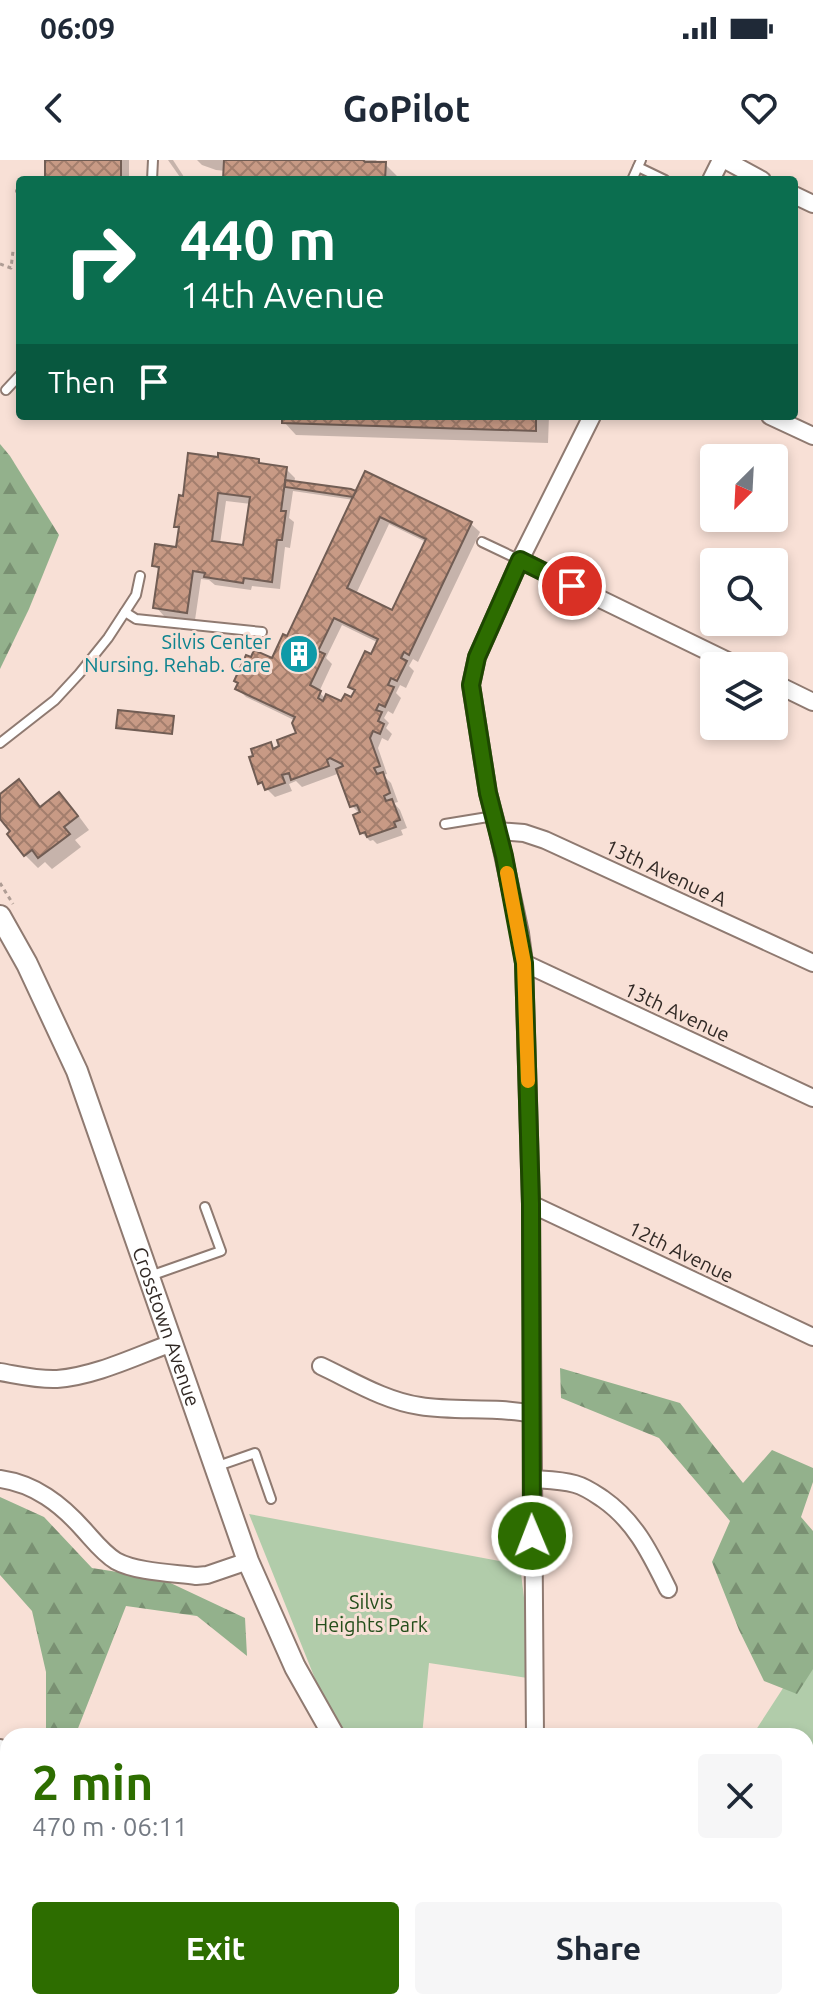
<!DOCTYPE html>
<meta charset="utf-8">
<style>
:root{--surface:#fff;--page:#f6f6f7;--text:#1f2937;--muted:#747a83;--accent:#2d6d00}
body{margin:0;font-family:Ubuntu,sans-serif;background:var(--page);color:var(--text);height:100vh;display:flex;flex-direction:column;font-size:30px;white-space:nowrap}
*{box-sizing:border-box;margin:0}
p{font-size:26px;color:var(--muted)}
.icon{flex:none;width:44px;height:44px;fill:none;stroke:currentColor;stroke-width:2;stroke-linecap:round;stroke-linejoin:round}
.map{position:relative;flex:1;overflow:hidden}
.panel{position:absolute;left:0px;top:1568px;width:814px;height:282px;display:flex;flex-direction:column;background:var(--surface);border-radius:24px 24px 0 0;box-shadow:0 4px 12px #0003}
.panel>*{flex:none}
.hud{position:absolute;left:16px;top:16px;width:782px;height:244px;border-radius:8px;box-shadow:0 4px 12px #0003;background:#0b6e4f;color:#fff;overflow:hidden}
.needle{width:52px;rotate:204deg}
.buttons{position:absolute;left:700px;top:284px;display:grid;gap:16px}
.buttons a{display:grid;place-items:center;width:88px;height:88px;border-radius:8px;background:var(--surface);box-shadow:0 4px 12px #0003;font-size:40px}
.pin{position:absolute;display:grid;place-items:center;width:68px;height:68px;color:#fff;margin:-34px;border:4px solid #fff;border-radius:50%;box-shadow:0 2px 8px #0007}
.me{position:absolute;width:88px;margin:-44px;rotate:359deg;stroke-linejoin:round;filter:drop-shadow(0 0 6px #0008)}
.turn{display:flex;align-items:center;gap:28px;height:168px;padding:0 32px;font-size:36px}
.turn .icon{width:104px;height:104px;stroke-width:2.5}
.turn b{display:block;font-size:56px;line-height:68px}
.then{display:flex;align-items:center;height:76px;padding:0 32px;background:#0003;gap:16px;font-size:30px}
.round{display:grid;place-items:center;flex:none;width:84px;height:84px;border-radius:8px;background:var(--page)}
.overview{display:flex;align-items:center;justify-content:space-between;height:136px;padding:0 32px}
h1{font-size:48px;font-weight:700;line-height:60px;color:var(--accent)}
.button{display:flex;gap:16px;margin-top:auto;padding:16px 32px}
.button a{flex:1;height:92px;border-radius:8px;background:var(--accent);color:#fff;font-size:32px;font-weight:700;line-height:92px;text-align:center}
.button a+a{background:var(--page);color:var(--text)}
.status{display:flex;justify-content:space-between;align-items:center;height:56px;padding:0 40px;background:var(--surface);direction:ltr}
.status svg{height:22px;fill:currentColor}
header{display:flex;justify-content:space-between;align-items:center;height:104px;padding:0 32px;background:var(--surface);font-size:36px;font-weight:700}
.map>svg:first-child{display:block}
.green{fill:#b1ccaa}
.forest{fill:url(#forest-firs)}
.shadow{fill:#0003;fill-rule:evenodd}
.building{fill:url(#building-cross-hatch);stroke:#715d54;stroke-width:2;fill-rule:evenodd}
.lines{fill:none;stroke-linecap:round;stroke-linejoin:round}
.service-casing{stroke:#8f7a71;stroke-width:12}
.minor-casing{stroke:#8f7a71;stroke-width:20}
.tertiary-casing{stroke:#8f7a71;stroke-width:24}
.secondary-casing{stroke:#8f7a71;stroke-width:26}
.path{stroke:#af9d95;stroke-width:3;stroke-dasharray:4 4;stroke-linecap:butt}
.service{stroke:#fff;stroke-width:8}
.minor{stroke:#fff;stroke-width:16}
.tertiary{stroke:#fff;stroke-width:20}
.secondary{stroke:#fff;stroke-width:22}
.route-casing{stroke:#1d4700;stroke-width:20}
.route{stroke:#2d6d00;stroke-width:14}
.slow{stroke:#f59e0b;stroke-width:14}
.labels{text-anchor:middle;stroke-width:6;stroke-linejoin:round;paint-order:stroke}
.culture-label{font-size:20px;fill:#0d838f;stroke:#f8e0d6;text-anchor:end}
.street-label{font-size:20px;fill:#312925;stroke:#f8e0d6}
.park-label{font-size:20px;fill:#254e1b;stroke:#f8e0d6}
</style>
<div class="status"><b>06:09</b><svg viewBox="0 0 49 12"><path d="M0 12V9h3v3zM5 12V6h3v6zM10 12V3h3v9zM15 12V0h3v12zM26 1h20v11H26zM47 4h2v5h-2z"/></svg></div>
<header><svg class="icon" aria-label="back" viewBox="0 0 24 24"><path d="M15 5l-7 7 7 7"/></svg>GoPilot<svg class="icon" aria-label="heart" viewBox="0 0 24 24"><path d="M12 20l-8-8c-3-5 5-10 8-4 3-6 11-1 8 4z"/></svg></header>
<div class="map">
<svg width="813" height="1849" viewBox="0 0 813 1849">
<defs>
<pattern id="forest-firs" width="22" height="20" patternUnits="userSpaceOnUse" patternTransform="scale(2)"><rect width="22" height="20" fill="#93b18c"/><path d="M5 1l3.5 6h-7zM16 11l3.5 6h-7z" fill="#799072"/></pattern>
<pattern id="building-cross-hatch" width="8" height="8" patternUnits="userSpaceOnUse" patternTransform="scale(2)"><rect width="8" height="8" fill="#c89a85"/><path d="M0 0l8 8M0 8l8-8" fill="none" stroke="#a37e6d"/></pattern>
</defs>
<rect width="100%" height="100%" fill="#f8e0d6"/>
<g class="green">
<path d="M249,1354L520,1405L534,1519L429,1503L422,1576H338Z"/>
<path d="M813,1482V1605L806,1602V1576H752Z"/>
</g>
<g class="forest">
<path d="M0,284L10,296L59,375L29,449L0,509Z"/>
<path d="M560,1208L680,1243L743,1323L772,1290L813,1308V1322L801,1357L813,1371V1509L797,1534L764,1521L739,1470L712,1402L730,1361L659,1278L561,1238Z"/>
<path d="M0,1337L44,1357L92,1408L162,1419L245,1458L247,1496L197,1456L126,1446L75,1576H46V1512L32,1451L0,1415Z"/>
</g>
<g class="shadow">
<rect x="47" y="0" width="82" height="20"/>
<path d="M168,0H173L186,20H182Z"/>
<path d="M197,0H377L372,4H385L398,17V20H225L226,11L216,10L202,5Z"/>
<path d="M284,256H549L548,283L296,275L284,262Z"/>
<path d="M258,301L264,306L286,309L295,318L294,324L471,364L480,372L418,502L413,499L409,506L414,511L406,528L400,525L396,533L401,538L393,554L388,551L384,558L389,563L386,568L392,574L388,581L382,578L378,588L387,614L383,615L391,623L398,642L394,643L400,650L407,668L401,670L403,675L377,684L373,680L370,681L362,673L360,654L352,646L340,613L302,627L296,621L289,624L292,631L275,637L260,622L270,584L276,590L298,574L296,561L246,537L238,529L272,501L288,478L354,340L293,331L289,358L294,362L290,388L285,387L280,429L252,426L251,430L215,425L209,420L201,419L195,460L164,456L156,447L160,411L154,405L178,390L180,370L177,366ZM226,341L251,344L245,387L220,384ZM389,364L426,382L393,452L356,434ZM342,465L379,483L372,496L351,526L356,532L352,540L342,544L326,539L319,532L332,504L326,498Z"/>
<path d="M19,622L42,648L59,635L72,647L89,670L75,680L81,687L52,709L45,702L38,708L25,695L9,674L13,672L0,656V636Z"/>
</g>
<g class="building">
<rect x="45" y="0" width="76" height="20"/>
<path d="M224,0H363L365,2H386L385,20H223Z"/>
<path d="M282,256H536V271L282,263Z"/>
<path d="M188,293L218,297V293L259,299V303L287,307L281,351H286L282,380H277L272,422L244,418L243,423L204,417L205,413L193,411L187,453L153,448L159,407L152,406L155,384L176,387L179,367H174L179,335L183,336ZM218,333L250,337L243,385L212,381Z"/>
<path d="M365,311L472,362L409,495L404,492L401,498L407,501L397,521L391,518L388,525L394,527L385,547L379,544L376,550L382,552L378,561L384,564L380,574L373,571L370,578L380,606L374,608L377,614L383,612L390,633L384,636L386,641L392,639L400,660L394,662L396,667L367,677L365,672L360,674L353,655L360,652L357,645L350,647L336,609L343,606L342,604L330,598L327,600L329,606L291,620L289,613L282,615L285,623L265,630L262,622L258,624L249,597L253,596L251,589L271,582L273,589L279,586L277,580L296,573L292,563L295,557L235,529L238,523L234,521L246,495L251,497L254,490L272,498L283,474L287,476ZM380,357L426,379L392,450L347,428ZM334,458L378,479L371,494L365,491L348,527L355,530L351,537L345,534L341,541L326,534L323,541L318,538L321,531L310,525L325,494L318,491Z"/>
<path d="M285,320L351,329L356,331L353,337L285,327Z"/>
<path d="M118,550L174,556L172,574L116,568Z"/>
<path d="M19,619L40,647L59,632L78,656L64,667L70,674L38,698L32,690L24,696L7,674L10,671L0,659V634Z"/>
</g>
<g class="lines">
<defs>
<g id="service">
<path d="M638,7L665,20"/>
<path d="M152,20L153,0"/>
<path d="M632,20L641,0"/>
<path d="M6,230L20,215"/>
<path d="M482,382L520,400"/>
<path d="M125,452L136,459L262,472"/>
<path d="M0,583L55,540L79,514L108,478L136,435L140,416"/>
<path d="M445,664L494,656"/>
<path d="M150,1116L221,1091L205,1047"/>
<path d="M215,1307L255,1293L271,1339"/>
<path d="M806,1773L813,1776"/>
<path d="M693,1842L705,1849"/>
<path d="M647,1849L652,1842"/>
<path d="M735,1849L738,1842"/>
</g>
<g id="minor">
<path d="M725,0L762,20"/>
<path d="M711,20L721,0"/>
<path d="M794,35L813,44"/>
<path d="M770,256L813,276"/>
<path d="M520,400L738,506"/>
<path d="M774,523L813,542"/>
<path d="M498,671L524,673L545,680L813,803"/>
<path d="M524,803L813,938"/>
<path d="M531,1044L813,1177"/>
<path d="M321,1206C353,1221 385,1241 420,1246C457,1252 495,1246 532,1254"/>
<path d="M0,1212C18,1215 39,1220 57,1219C96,1216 136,1196 172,1183"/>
<path d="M0,1319C35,1324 61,1344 84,1370C94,1381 103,1393 116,1401C136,1412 173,1413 196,1416L207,1415L248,1401"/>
<path d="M532,1319C546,1320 561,1320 575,1324C586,1327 594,1333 603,1339C636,1362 651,1395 668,1429"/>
<path d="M535,1576L531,1044L524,803L520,773L498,671L488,633L471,525L477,497L520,400L592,256"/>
<path d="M0,1588L8,1592"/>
<path d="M806,1735H807"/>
<path d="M0,1819L8,1823"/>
<path d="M51,1842L67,1849"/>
<path d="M301,1849L305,1842"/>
</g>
<g id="tertiary">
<path id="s1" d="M0,756L27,804L77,911L248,1401L295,1507L334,1576"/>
<path d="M579,1842L588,1849"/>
</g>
<path id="secondary" d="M805,1849L813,1831"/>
</defs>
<use href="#service" class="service-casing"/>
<use href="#minor" class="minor-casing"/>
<use href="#tertiary" class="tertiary-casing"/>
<use href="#secondary" class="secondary-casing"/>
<g class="path">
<path d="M15,31H20"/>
<path d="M0,104L11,108L13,91"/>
<path d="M0,723L13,744"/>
<path d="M615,1842L625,1849"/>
</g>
<use href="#service" class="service"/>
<use href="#minor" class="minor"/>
<use href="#tertiary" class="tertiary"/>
<use href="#secondary" class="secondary"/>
</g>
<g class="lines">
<defs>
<path id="route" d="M532,1376L531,1044L524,803L504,696L488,633L471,525L477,497L520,400L572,426"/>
</defs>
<use href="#route" class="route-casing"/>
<use href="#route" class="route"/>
<path class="slow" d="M507,713L524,803L528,921"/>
</g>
<defs>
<symbol id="building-disc" viewBox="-11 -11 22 22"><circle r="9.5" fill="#0f9aa8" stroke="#f8e0d6"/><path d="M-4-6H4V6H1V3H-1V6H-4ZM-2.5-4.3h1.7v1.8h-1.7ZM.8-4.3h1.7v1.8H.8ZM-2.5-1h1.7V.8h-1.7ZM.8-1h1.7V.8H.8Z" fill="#fff"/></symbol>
</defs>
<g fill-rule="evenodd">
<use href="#building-disc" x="277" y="472" width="44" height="44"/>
</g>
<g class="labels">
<g class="culture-label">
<text x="271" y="489">Silvis Center<tspan x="271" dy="23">Nursing. Rehab. Care</tspan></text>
</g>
<g class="street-label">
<text transform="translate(666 713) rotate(25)" y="7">13th Avenue A</text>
<text transform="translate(677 852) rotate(25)" y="7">13th Avenue</text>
<text transform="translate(681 1092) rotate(26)" y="7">12th Avenue</text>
<text dy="7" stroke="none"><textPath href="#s1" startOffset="444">Crosstown Avenue</textPath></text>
</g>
<g class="park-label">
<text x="371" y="1449">Silvis<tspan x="371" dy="23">Heights Park</tspan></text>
</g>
</g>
</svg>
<div class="buttons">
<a><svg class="needle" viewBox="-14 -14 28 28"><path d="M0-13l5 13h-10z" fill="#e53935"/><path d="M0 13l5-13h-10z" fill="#747a83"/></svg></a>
<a><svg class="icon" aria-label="search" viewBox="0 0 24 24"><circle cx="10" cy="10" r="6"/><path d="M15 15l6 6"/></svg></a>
<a><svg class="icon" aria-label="layers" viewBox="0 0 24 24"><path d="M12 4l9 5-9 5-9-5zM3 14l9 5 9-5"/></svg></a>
</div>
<div class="pin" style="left:572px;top:426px;background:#d93025"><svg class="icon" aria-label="arrive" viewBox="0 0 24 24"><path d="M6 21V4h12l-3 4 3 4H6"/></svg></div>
<svg class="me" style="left:532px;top:1376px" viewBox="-20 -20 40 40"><circle r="17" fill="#2d6d00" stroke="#fff" stroke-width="3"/><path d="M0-11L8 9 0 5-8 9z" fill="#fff"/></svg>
<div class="hud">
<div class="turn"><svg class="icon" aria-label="right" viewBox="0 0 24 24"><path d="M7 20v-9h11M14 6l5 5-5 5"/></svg><div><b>440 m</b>14th Avenue</div></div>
<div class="then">Then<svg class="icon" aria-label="arrive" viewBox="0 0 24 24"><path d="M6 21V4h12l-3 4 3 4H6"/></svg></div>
</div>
<section class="panel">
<div class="overview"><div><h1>2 min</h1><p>470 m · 06:11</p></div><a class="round"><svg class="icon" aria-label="close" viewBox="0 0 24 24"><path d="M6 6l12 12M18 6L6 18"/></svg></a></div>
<div class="button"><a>Exit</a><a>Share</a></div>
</section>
</div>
